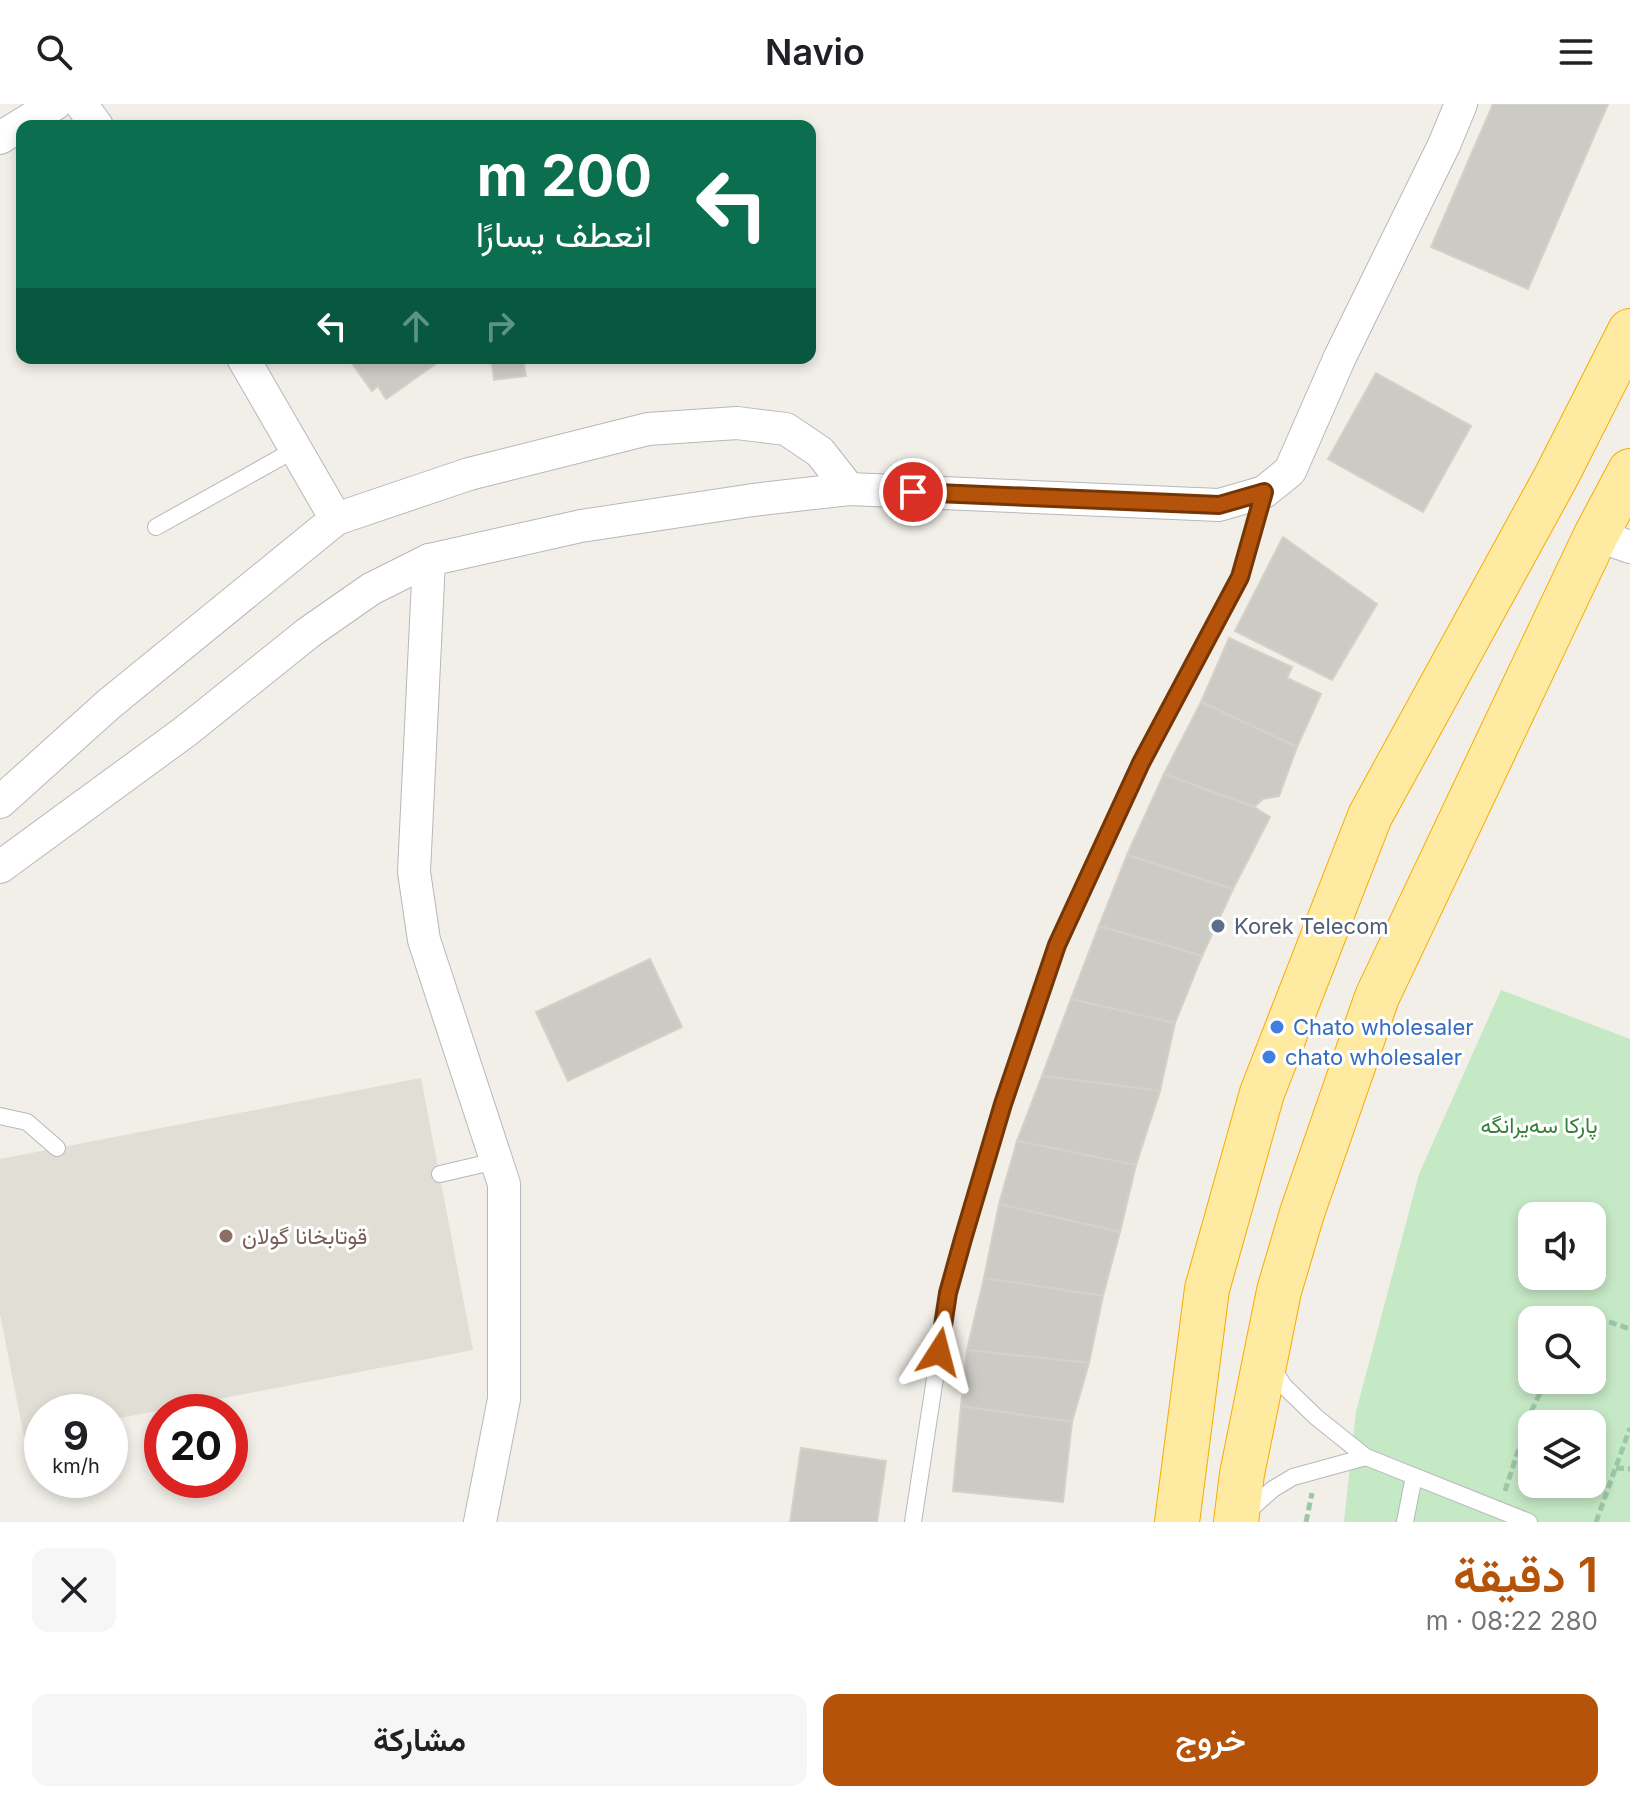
<!DOCTYPE html>
<html lang="ar">
<meta charset="utf-8">
<style>
:root{--surface:#fff;--page:#f6f6f6;--text:#202124;--muted:#757577;--accent:#b45309}
body{margin:0;font-family:Inter,Vazirmatn,sans-serif;background:var(--page);color:var(--text);direction:rtl;height:100vh;display:flex;flex-direction:column;font-size:30px;white-space:nowrap}
*{box-sizing:border-box;margin:0}
p{font-size:26px;color:var(--muted)}
.icon{flex:none;width:44px;height:44px;fill:none;stroke:currentColor;stroke-width:2;stroke-linecap:round;stroke-linejoin:round}
.map{position:relative;height:1418px;overflow:hidden;direction:ltr}
.details{display:flex;flex-direction:column;background:var(--surface);flex:1}
.details>*{flex:none}
.top-card{position:absolute;left:16px;top:16px;width:800px;height:244px;border-radius:16px;box-shadow:0 4px 12px #0003;direction:rtl;background:#0b6e4f;color:#fff;overflow:hidden}
.buttons{position:absolute;left:1518px;top:1098px;display:grid;gap:16px}
.buttons a{display:grid;place-items:center;width:88px;height:88px;border-radius:16px;background:var(--surface);box-shadow:0 4px 12px #0003;font-size:40px}
.speed{position:absolute;left:24px;top:1290px;display:flex;gap:16px;font-size:40px;font-weight:700;text-align:center}
.speed>*{display:grid;place-content:center;width:104px;height:104px;border-radius:50%;background:var(--surface);box-shadow:0 4px 12px #0003;line-height:1}
.speed small{font-size:20px;font-weight:400}
.speed .limit{border:12px solid #d22;background:#fff;color:#111}
.pin{position:absolute;display:grid;place-items:center;width:68px;height:68px;color:#fff;margin:-34px;border:4px solid #fff;border-radius:50%;box-shadow:0 2px 8px #0007}
.me{position:absolute;width:88px;margin:-44px;rotate:9deg;stroke-linejoin:round;filter:drop-shadow(0 0 6px #0008)}
.turn{display:flex;align-items:center;gap:28px;height:168px;padding:0 32px;font-size:36px}
.turn .icon{width:104px;height:104px;stroke-width:2.5}
.turn b{display:block;font-size:56px;line-height:68px}
.lanes{display:flex;align-items:center;height:76px;padding:0 32px;background:#0003;justify-content:center;gap:40px;direction:ltr}
.lanes .off{opacity:.35}
.round{display:grid;place-items:center;flex:none;width:84px;height:84px;border-radius:16px;background:var(--page)}
.overview{display:flex;align-items:center;justify-content:space-between;height:136px;padding:0 32px}
h1{font-size:48px;font-weight:600;line-height:60px;color:var(--accent)}
.button{display:flex;gap:16px;margin-top:auto;padding:16px 32px}
.button a{flex:1;height:92px;border-radius:16px;background:var(--accent);color:#fff;font-size:32px;font-weight:600;line-height:92px;text-align:center}
.button a+a{background:var(--page);color:var(--text)}
header{display:flex;justify-content:space-between;align-items:center;height:104px;padding:0 32px;background:var(--surface);font-size:36px;font-weight:600}
.map>svg:first-child{display:block}
.education{fill:#e1ded6}
.green{fill:#c5e8c5;fill-rule:evenodd}
.building{fill:#cccac5;stroke:#d6d1c6;stroke-width:2}
.lines{fill:none;stroke-linecap:round;stroke-linejoin:round}
.service-casing{stroke:#b5b8bc;stroke-width:18}
.minor-casing{stroke:#b5b8bc;stroke-width:34}
.trunk-casing{stroke:#f9ab00;stroke-width:46}
.path{stroke:#9cc7a9;stroke-width:5;stroke-dasharray:8 4;stroke-linecap:butt}
.service{stroke:#fff;stroke-width:16}
.minor{stroke:#fff;stroke-width:32}
.trunk{stroke:#feeaa1;stroke-width:44}
.route-casing{stroke:#753606;stroke-width:20}
.route{stroke:#b45309;stroke-width:14}
.service-dot{fill:#5c6f8a;stroke:#fff;stroke-width:3}
.shop-dot{fill:#3f7fe0;stroke:#fff;stroke-width:3}
.education-dot{fill:#8d6e63;stroke:#fff;stroke-width:3}
.labels{text-anchor:middle;stroke-width:6;stroke-linejoin:round;paint-order:stroke}
.service-label{font-size:22px;fill:#4e5e75;stroke:#fff;text-anchor:start}
.shop-label{font-size:22px;fill:#366cbe;stroke:#fff;text-anchor:start}
.park-label{font-size:22px;fill:#348238;stroke:#fff}
.education-label{font-size:22px;fill:#785e54;stroke:#fff;text-anchor:start}
</style>
<header><svg class="icon" aria-label="menu" viewBox="0 0 24 24"><path d="M4 6h16M4 12h16M4 18h16"/></svg>Navio<svg class="icon" aria-label="search" viewBox="0 0 24 24"><circle cx="10" cy="10" r="6"/><path d="M15 15l6 6"/></svg></header>
<div class="map">
<svg width="1630" height="1418" viewBox="0 0 1630 1418">
<rect width="100%" height="100%" fill="#f1efe8"/>
<path class="education" d="M421,974L473,1246L110,1316V1308H42V1329L24,1333L0,1210V1055Z"/>
<path class="green" d="M1501,886L1630,935V1418H1344L1356,1308L1419,1070ZM1532,1112H1592V1172H1532ZM1532,1216H1592V1276H1532ZM1532,1320H1592V1380H1532Z"/>
<g class="building">
<path d="M1493,0H1608L1528,185L1431,143Z"/>
<path d="M348,254H444L386,295L378,282L372,287Z"/>
<path d="M472,254H527L523,256L526,272L494,276L492,260Z"/>
<path d="M1376,269L1471,322L1423,408L1328,355Z"/>
<path d="M1283,433L1377,500L1332,576L1235,527Z"/>
<path d="M1229,534L1292,563L1287,574L1321,590L1297,643L1201,598Z"/>
<path d="M1201,598L1297,643L1279,692L1263,695L1254,703L1164,670Z"/>
<path d="M1164,670L1254,703L1270,713L1233,785L1127,751Z"/>
<path d="M1127,751L1233,785L1202,852L1099,822Z"/>
<path d="M1099,822L1202,852L1175,919L1071,895Z"/>
<path d="M650,855L682,923L568,977L536,908Z"/>
<path d="M1071,895L1175,919L1160,987L1042,972Z"/>
<path d="M1042,972L1160,987L1136,1061L1017,1037Z"/>
<path d="M1017,1037L1136,1061L1120,1128L999,1100Z"/>
<path d="M999,1100L1120,1128L1103,1192L984,1174Z"/>
<path d="M984,1174L1103,1192L1089,1259L967,1246Z"/>
<path d="M967,1246L1089,1259L1072,1318L961,1302Z"/>
<path d="M961,1302L1072,1318L1063,1398L953,1387Z"/>
<path d="M801,1344L886,1357L877,1418H790Z"/>
</g>
<g class="lines">
<defs>
<g id="service">
<path d="M156,423L296,345"/>
<path d="M0,1012L27,1018L57,1044"/>
<path d="M440,1070L496,1057"/>
<path d="M1272,1263L1284,1282L1316,1313L1366,1353L1529,1418"/>
<path d="M1246,1409L1273,1385L1293,1373L1366,1353"/>
<path d="M913,1418L948,1189L1003,1000L1057,841L1141,659L1240,473L1264,388"/>
<path d="M1405,1418L1414,1372"/>
</g>
<g id="minor">
<path d="M81,0L97,22"/>
<path d="M0,34L55,0"/>
<path d="M243,254L336,415"/>
<path d="M1596,431L1630,443"/>
<path d="M429,456L414,768L424,836L504,1080V1295L480,1418"/>
<path d="M0,698L109,600L336,415L469,370L648,325L737,319L786,325L820,348L849,385"/>
<path d="M0,763L186,627L308,529L371,485L429,456L581,422L753,396L849,385L1219,401L1264,388L1290,367L1340,253L1444,41L1461,0"/>
</g>
<g id="trunk">
<path d="M1177,1418L1207,1185L1262,989L1370,712L1557,371L1630,227"/>
<path d="M1236,1418L1242,1370L1279,1187L1302,1109L1377,893L1596,431L1630,367"/>
</g>
</defs>
<use href="#service" class="service-casing"/>
<use href="#minor" class="minor-casing"/>
<use href="#trunk" class="trunk-casing"/>
<g class="path">
<path d="M1575,1206L1630,1225"/>
<path d="M1616,1364L1630,1365"/>
<path d="M1505,1387L1530,1310L1542,1285L1556,1282L1562,1276"/>
<path d="M1306,1418L1312,1389"/>
<path d="M1596,1418L1630,1324"/>
</g>
<use href="#service" class="service"/>
<use href="#minor" class="minor"/>
<use href="#trunk" class="trunk"/>
</g>
<g class="lines">
<defs>
<path id="route" d="M913,388L1219,401L1264,388L1240,473L1141,659L1057,841L1003,1000L963,1135L948,1189L939,1248"/>
</defs>
<use href="#route" class="route-casing"/>
<use href="#route" class="route"/>
</g>
<circle class="service-dot" cx="1218" cy="822" r="8"/>
<g class="shop-dot">
<circle cx="1277" cy="923" r="8"/>
<circle cx="1269" cy="953" r="8"/>
</g>
<circle class="education-dot" cx="226" cy="1132" r="8"/>
<g class="labels">
<g class="service-label">
<text x="1234" y="830">Korek Telecom</text>
</g>
<g class="shop-label">
<text x="1293" y="931">Chato wholesaler</text>
<text x="1285" y="961">chato wholesaler</text>
</g>
<g class="park-label">
<text x="1539" y="1029">پارکا سەیرانگه</text>
</g>
<g class="education-label">
<text x="242" y="1140">قوتابخانا گولان</text>
</g>
</g>
</svg>
<div class="buttons">
<a><svg class="icon" aria-label="sound" viewBox="0 0 24 24"><path d="M4 9h4l5-4v14l-5-4H4zM17 9q2 3 0 6"/></svg></a>
<a><svg class="icon" aria-label="search" viewBox="0 0 24 24"><circle cx="10" cy="10" r="6"/><path d="M15 15l6 6"/></svg></a>
<a><svg class="icon" aria-label="layers" viewBox="0 0 24 24"><path d="M12 4l9 5-9 5-9-5zM3 14l9 5 9-5"/></svg></a>
</div>
<div class="speed"><div>9<small>km/h</small></div><div class="limit">20</div></div>
<div class="pin" style="left:913px;top:388px;background:#d93025"><svg class="icon" aria-label="arrive" viewBox="0 0 24 24"><path d="M6 21V4h12l-3 4 3 4H6"/></svg></div>
<svg class="me" style="left:939px;top:1248px" viewBox="-20 -20 40 40"><path d="M0-17L14 15 0 8-14 15z" fill="#b45309" stroke="#fff" stroke-width="4"/></svg>
<div class="top-card">
<div class="turn"><svg class="icon" aria-label="left" viewBox="0 0 24 24"><path d="M17 20v-9H6M10 6l-5 5 5 5"/></svg><div><b>200 m</b>انعطف يسارًا</div></div>
<div class="lanes"><svg class="icon" aria-label="left" viewBox="0 0 24 24"><path d="M17 20v-9H6M10 6l-5 5 5 5"/></svg><svg class="icon off" aria-label="ahead" viewBox="0 0 24 24"><path d="M12 20V5M6 11l6-6 6 6"/></svg><svg class="icon off" aria-label="right" viewBox="0 0 24 24"><path d="M7 20v-9h11M14 6l5 5-5 5"/></svg></div>
</div>
</div>
<section class="details">
<div class="overview"><div><h1>1 دقيقة</h1><p>280 m · 08:22</p></div><a class="round"><svg class="icon" aria-label="close" viewBox="0 0 24 24"><path d="M6 6l12 12M18 6L6 18"/></svg></a></div>
<div class="button"><a>خروج</a><a>مشاركة</a></div>
</section>
